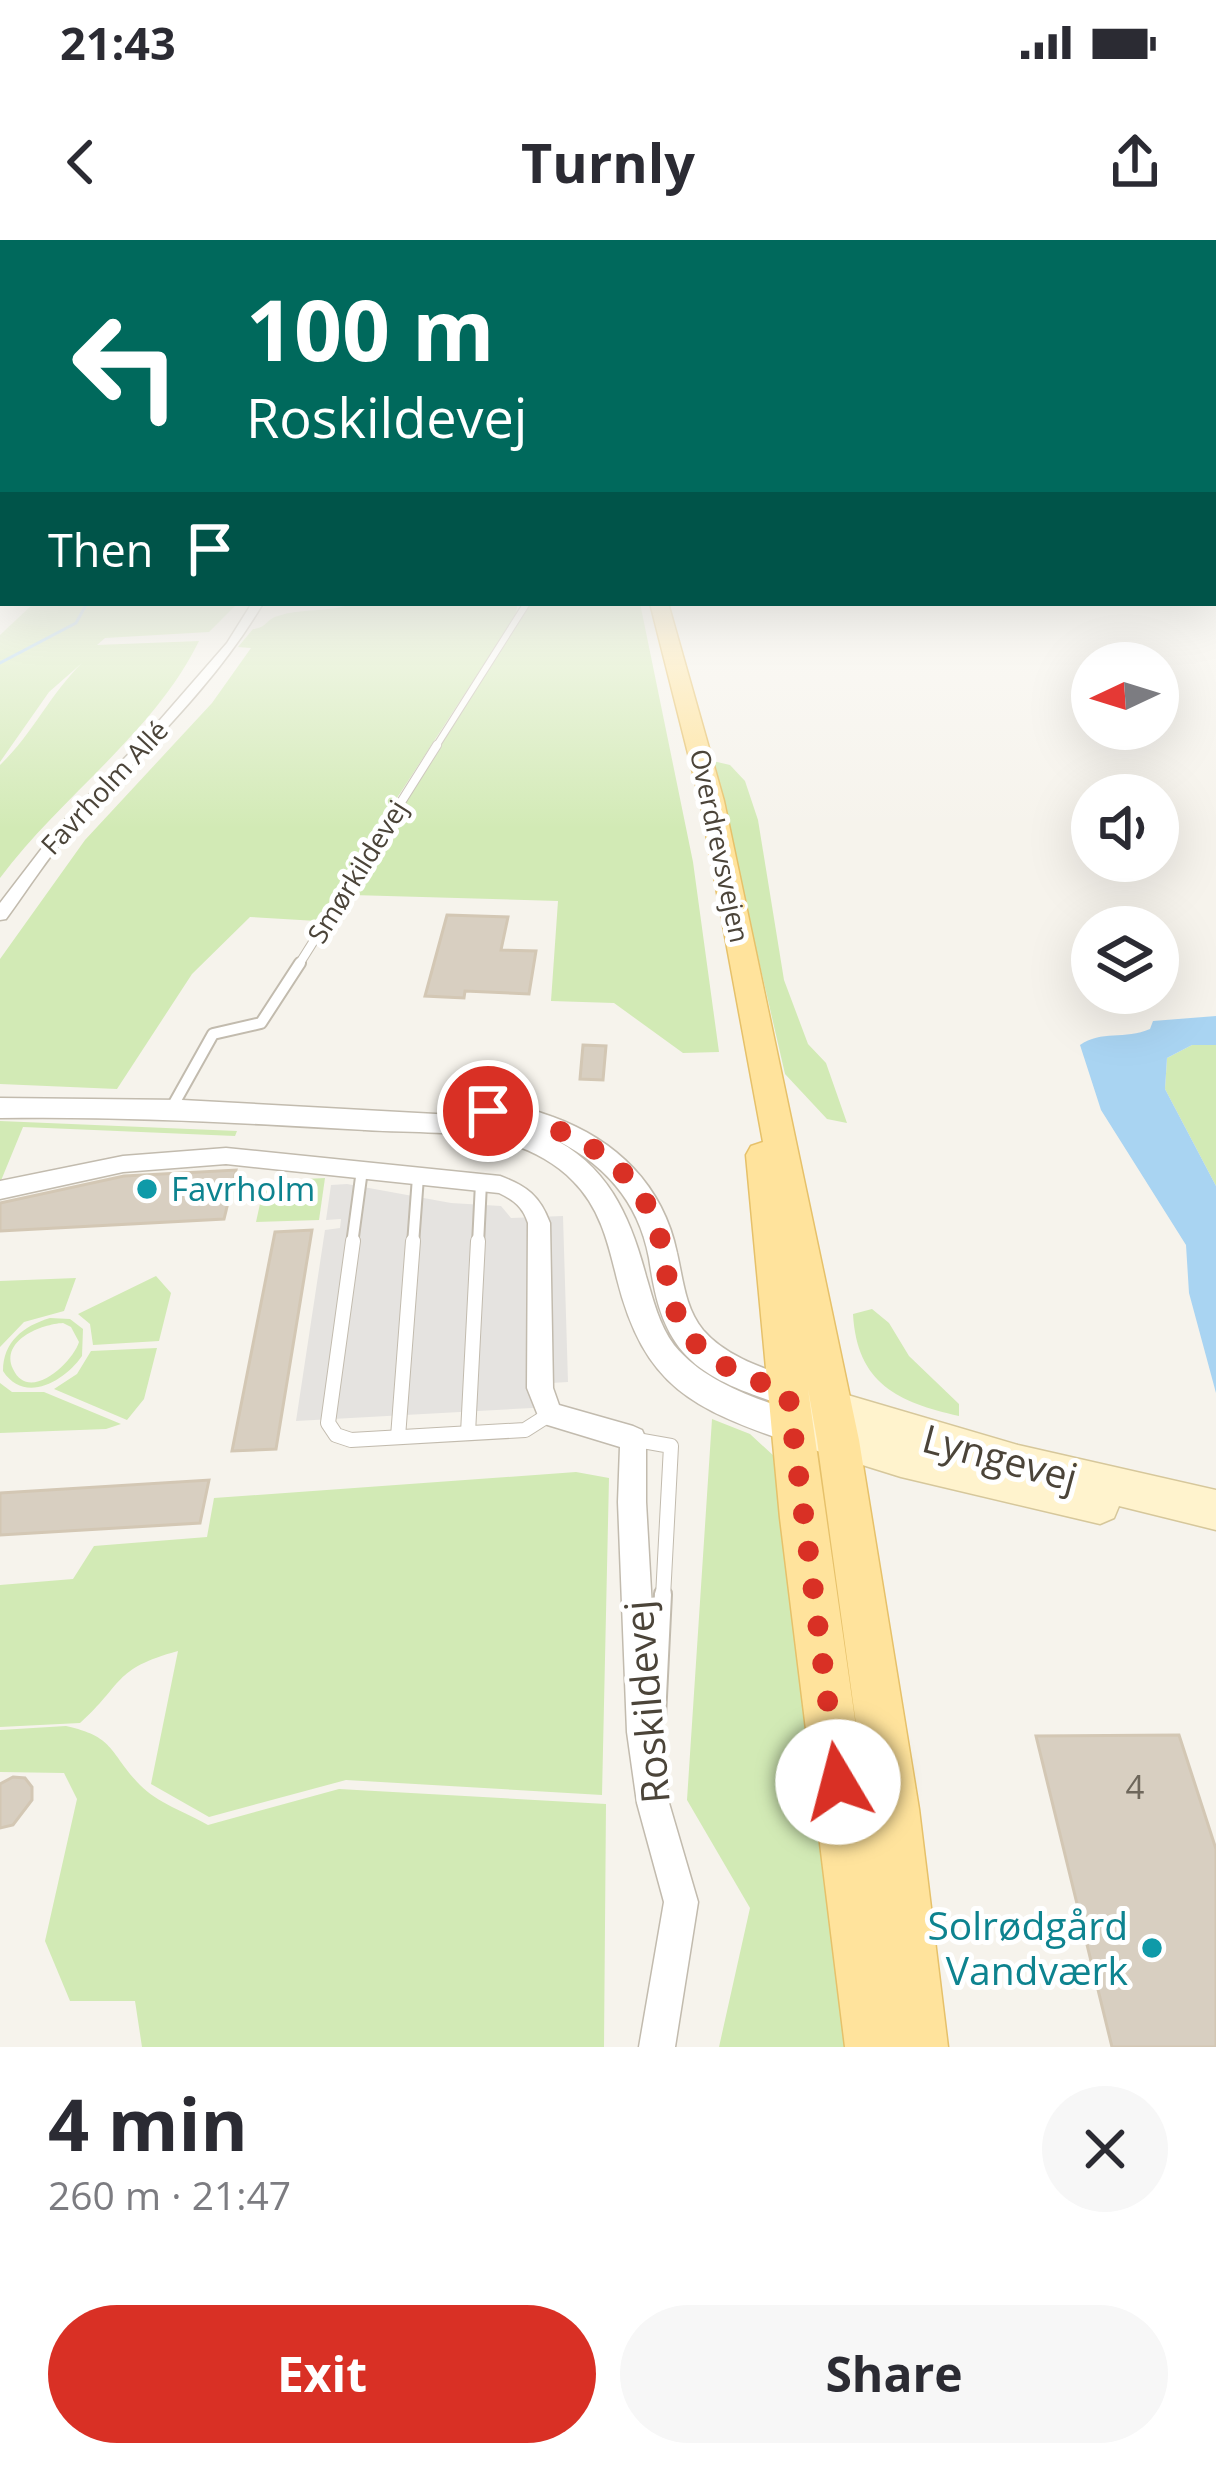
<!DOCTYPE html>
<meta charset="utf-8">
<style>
:root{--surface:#fff;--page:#f7f7f7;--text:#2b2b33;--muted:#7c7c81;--accent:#d93025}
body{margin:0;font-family:"Open Sans",sans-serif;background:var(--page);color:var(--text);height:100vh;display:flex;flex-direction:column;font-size:45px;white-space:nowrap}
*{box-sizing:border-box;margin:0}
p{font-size:39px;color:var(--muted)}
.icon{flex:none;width:66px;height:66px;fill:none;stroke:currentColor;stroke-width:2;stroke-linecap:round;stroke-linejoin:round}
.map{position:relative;height:1807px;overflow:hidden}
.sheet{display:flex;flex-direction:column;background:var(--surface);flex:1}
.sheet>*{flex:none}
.guide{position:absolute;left:0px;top:0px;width:1218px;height:366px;box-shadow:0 12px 48px #0002;background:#00695c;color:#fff;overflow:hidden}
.needle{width:78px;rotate:266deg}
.buttons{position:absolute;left:1071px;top:402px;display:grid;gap:24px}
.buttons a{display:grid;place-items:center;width:108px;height:108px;border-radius:50%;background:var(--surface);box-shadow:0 12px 48px #0002;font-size:60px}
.pin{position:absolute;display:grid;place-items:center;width:102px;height:102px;color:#fff;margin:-51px;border:6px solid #fff;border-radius:50%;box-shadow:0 3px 12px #0007}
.me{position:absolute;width:132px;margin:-66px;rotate:352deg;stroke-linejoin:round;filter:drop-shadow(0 0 9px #0008)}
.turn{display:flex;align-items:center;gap:42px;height:252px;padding:0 48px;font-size:54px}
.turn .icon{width:156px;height:156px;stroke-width:2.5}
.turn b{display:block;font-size:84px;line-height:102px}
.then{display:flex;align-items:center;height:114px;padding:0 48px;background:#0003;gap:24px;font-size:45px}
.round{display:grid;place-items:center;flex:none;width:126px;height:126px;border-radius:63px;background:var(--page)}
.headline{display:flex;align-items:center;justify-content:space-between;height:204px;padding:0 48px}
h1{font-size:72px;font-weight:700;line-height:90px}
.action{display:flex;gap:24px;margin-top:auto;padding:24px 48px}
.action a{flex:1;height:138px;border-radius:72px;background:var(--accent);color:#fff;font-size:48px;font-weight:700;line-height:138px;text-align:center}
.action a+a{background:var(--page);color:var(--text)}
.status{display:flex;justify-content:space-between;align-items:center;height:84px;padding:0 60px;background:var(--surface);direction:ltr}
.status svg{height:33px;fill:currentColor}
header{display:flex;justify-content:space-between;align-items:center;height:156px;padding:0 48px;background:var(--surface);font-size:54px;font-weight:700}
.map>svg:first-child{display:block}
.green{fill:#d2eab5;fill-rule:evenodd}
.parking{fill:#e5e3e0}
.water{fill:#a9d4f2}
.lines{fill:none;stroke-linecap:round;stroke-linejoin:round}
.stream{stroke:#a9d4f2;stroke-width:3}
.building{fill:#d8cfc1;stroke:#d3c7b4;stroke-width:3}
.service-far4-casing{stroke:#c2bbae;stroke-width:8}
.service-far3-casing{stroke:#c2bbae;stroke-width:10}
.service-far2-casing{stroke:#c2bbae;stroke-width:14}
.service-far1-casing{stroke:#c2bbae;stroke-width:16}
.service-casing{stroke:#c2bbae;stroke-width:20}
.minor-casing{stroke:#c2bbae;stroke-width:3}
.tertiary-casing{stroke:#c2bbae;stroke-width:3}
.secondary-casing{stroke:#d6c79b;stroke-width:3}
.primary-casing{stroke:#e6c16a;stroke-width:3}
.service-far4{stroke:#fff;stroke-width:6}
.service-far3{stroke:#fff;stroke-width:8}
.service-far2{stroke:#fff;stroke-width:10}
.service-far1{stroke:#fff;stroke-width:14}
.service{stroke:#fff;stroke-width:16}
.minor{fill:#fff;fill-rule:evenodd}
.tertiary{fill:#fff;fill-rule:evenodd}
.secondary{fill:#fff3cd;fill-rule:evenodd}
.primary{fill:#ffe39c;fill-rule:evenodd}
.route{stroke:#d93025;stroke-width:21;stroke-dasharray:0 37.8}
.culture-dot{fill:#0f9aa8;stroke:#fff;stroke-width:4.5}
.labels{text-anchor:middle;stroke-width:10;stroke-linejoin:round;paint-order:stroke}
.far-street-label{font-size:27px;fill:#4b4439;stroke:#fff}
.culture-label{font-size:33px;fill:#0d838f;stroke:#fff;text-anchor:start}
.near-number-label{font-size:33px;fill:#6e675b}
.near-street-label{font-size:39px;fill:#4b4439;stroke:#fff}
.near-culture-label{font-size:39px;fill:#0d838f;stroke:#fff;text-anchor:end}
</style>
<div class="status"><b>21:43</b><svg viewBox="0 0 49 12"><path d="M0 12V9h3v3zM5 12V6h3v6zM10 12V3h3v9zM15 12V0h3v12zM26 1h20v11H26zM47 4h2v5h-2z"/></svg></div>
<header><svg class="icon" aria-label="back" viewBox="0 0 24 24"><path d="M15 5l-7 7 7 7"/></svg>Turnly<svg class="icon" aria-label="share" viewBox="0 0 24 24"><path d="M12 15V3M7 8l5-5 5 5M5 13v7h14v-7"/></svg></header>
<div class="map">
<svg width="1216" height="1807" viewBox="0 0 1216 1807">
<rect width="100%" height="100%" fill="#f6f3ec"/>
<g class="green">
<path d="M34,363H238L209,392L105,398L97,405L199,401C154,493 61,556 0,638V525C32,495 50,454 82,423L49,452L0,522V395Z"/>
<path d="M355,363H518L516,372L522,363H640L693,622L719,812L683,813L614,763L551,761L558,661L352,655L340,651L488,418L317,681L250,677L192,734L117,849L0,844V719L85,600L212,463L251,408L238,407L253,389C267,388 266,379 278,376C299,368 329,373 355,363Z"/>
<path d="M713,521L730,525L745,541L758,580L784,740L808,804L826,823L847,883L827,879L785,834Z"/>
<path d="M1192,805H1216V946L1165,849L1167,818Z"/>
<path d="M0,881L237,891L235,896L23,887L0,943Z"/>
<path d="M325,938L319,980L256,982L265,941Z"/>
<path d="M156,1036L171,1053L159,1101L93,1105L90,1084L78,1074Z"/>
<path d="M76,1038L64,1071L24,1082L0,1107V1041Z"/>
<path d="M872,1069L889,1083L909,1116L959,1164V1176C898,1162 857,1144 853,1074Z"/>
<path d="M50,1078L70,1079L83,1089L82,1116C64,1142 24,1164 3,1131C3,1102 23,1086 50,1078ZM63,1083L71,1087L79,1102C73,1122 29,1164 13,1129C0,1100 42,1084 63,1083Z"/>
<path d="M157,1108L144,1159L127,1180L54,1149L77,1134L91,1111Z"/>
<path d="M0,1143L12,1152H44L121,1184L106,1189L0,1193Z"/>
<path d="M712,1179L750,1194L775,1217L845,1807H719L750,1668L687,1560Z"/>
<path d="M576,1232L609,1238L602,1555L346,1540L209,1577L151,1544L178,1411C112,1429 124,1444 80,1483L0,1487V1345L73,1339L94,1306L207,1297L214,1258Z"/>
<path d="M66,1486C116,1497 109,1513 140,1545C156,1562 187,1573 208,1585L339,1549L606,1564L604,1807H142L135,1761H70L45,1701L77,1559L64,1533L0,1532V1490Z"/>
</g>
<path class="parking" d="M347,944L451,963L501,966L511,978L563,976L568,1142L551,1143V1167L296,1181L325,990L340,988L341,979L326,980L331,945Z"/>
<path class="water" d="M1216,776V805H1192L1167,818L1165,849L1216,946V1153L1189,1053L1186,1005L1101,870L1080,805C1101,790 1125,800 1150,789L1153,781Z"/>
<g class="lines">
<path class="stream" d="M0,423L76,383L87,363"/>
</g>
<g class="building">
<path d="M447,675L508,677L501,710L536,711L529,754L465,751L464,758L425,756Z"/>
<path d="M583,805L606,806L603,840L580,839Z"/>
<path d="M236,930L224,979L0,991V963L124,936Z"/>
<path d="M312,990L276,1209L232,1211L275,992Z"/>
<path d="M209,1240L200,1283L0,1295V1253Z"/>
<path d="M1179,1495L1216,1609V1807H1112L1036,1496Z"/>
<path d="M13,1537L25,1538L32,1547V1560L13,1585L0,1588V1544Z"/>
</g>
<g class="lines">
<defs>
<path id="service-far4" d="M435,508L527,363"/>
<path id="service-far3" d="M298,726L437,505"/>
<g id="service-far2">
<path d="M171,869L213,794L261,783L300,723"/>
<path d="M352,1004L362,930"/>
<path d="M413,1004L418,937"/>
<path d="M478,1004L481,943"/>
</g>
<g id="service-far1">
<path d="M353,1001L328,1183L336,1195L351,1200L525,1190L547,1176"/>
<path d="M468,1193L478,1001"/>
<path d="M398,1197L413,1001"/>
<path d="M637,1200L671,1206L663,1357"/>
</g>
<path id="service" d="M657,1477L663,1354"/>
<g id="minor">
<path d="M252,363L262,365C211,451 137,516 72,590C48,617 28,649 6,679L0,680V663L59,586L146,496L227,403Z"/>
<path d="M226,908L500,936C527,946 540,956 550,983L553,1148L559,1165L633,1186L642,1190L646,1199V1262L659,1492L669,1563L698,1662L675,1807H639L664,1662L637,1563L627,1492L618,1262L620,1207L541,1183L527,1148L528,983C523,967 514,960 499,953L226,924L123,932L0,959V941L123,916Z"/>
</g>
<path id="tertiary" d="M0,858L182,860L472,876L473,864C497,857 530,869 553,877C616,900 663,945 677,1013C683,1039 685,1068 703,1090C727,1118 766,1129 800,1141L804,1152L800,1163L788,1167C752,1154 709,1142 683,1112C660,1085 654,1051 649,1018C638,959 602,921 548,896C607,924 630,975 646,1036C653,1059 659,1085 674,1105C707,1145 758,1158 804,1176L809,1187L804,1198L792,1203C693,1169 644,1147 617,1039C608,1002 600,968 573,941C557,924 533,911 511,904C464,890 413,893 365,890C243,883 122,876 0,878Z"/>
<path id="secondary" d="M817,1146L1018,1205L1216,1250V1290L1119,1266L1114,1278L1100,1284L901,1237L779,1199L773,1187L779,1175L792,1169L803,1173L799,1163L804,1151Z"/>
<path id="primary" d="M650,363H668L724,561L859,1200L919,1569L948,1807H845L780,1278L746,915L751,906L763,902L700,561ZM808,1149L817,1200L867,1564Z"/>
</defs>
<use href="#service-far4" class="service-far4-casing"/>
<use href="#service-far3" class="service-far3-casing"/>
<use href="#service-far2" class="service-far2-casing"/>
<use href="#service-far1" class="service-far1-casing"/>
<use href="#service" class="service-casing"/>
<use href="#minor" class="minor-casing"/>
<use href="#tertiary" class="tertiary-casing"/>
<use href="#secondary" class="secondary-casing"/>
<use href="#primary" class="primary-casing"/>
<use href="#service-far4" class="service-far4"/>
<use href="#service-far3" class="service-far3"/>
<use href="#service-far2" class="service-far2"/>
<use href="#service-far1" class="service-far1"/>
<use href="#service" class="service"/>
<use href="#minor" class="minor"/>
<use href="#tertiary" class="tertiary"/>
<use href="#secondary" class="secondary"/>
<use href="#primary" class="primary"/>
</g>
<linearGradient id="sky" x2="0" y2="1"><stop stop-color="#8fc1ec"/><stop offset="0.57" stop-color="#fbfaf6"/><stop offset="1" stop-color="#fbfaf6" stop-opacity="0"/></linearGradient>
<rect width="1216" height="589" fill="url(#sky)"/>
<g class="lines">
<path class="route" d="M488,871C558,883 629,913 656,985C670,1024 663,1065 692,1099C714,1127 756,1140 788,1153L838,1542"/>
</g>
<g class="culture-dot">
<circle cx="147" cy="949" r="12"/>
<circle cx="1152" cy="1708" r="12"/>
</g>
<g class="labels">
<g class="far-street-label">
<text transform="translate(105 548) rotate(-47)" y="9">Favrholm Allé</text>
<text transform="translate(719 606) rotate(78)" y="9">Overdrevsvejen</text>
<text transform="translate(358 632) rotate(-58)" y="9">Smørkildevej</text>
</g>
<g class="culture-label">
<text x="171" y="961">Favrholm</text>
</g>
<g class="near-number-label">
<text x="1135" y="1559">4</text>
</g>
<g class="near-street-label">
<text transform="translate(1000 1218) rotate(15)" y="14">Lyngevej</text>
<text transform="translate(647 1462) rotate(-95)" y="14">Roskildevej</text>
</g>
<g class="near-culture-label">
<text x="1128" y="1700">Solrødgård<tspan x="1128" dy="45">Vandværk</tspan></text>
</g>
</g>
</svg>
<div class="buttons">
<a><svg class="needle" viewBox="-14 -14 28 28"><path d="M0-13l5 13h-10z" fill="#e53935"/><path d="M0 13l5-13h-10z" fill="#7c7c81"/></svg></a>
<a><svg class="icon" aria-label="sound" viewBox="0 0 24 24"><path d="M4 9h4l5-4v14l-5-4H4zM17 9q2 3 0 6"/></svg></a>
<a><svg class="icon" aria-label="layers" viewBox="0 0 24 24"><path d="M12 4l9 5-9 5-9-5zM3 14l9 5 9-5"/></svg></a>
</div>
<div class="pin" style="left:488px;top:871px;background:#d93025"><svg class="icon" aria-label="arrive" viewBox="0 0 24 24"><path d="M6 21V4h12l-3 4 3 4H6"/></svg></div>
<svg class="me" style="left:838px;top:1542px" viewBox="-20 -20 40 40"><circle r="19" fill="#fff"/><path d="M0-13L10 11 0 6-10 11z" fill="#d93025"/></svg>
<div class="guide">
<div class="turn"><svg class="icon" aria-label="left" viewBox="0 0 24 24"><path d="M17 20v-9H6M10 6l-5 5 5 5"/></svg><div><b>100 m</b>Roskildevej</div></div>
<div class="then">Then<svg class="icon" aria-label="arrive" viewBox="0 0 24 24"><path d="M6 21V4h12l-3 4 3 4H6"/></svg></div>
</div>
</div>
<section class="sheet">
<div class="headline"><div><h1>4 min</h1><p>260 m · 21:47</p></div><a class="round"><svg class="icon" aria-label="close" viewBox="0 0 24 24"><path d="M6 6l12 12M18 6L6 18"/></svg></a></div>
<div class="action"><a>Exit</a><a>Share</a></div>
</section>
